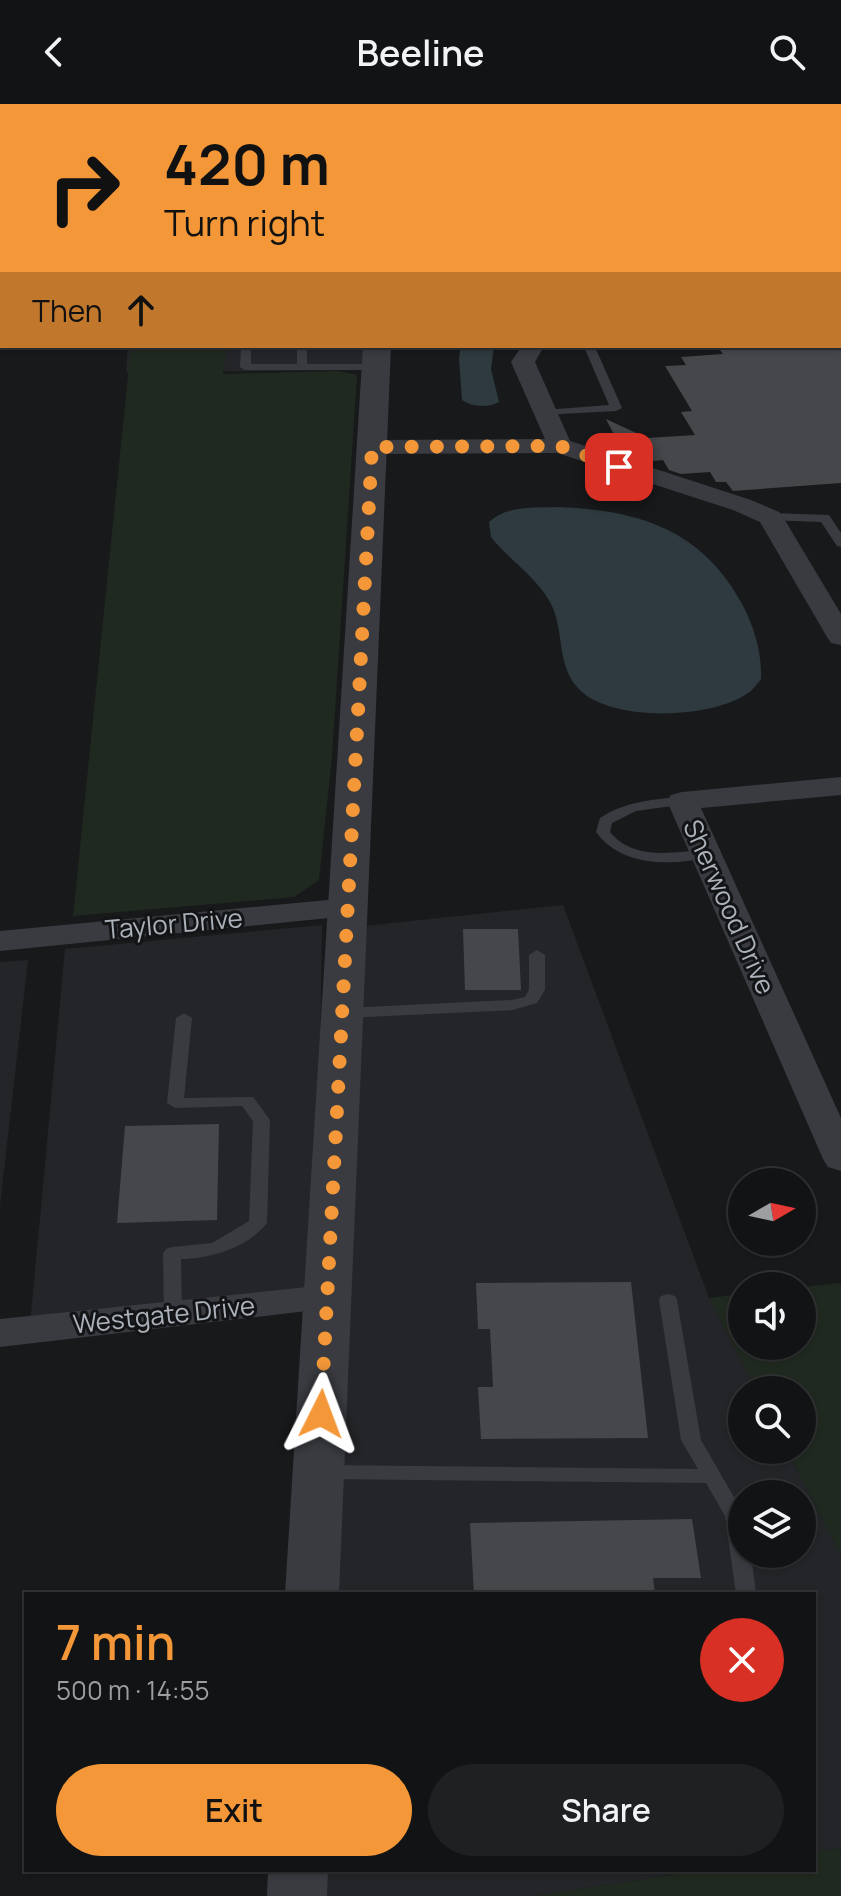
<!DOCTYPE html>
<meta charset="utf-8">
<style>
:root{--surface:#121314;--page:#1f2022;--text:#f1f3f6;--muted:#9c9ea0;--line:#313234;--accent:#f39738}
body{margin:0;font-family:Manrope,sans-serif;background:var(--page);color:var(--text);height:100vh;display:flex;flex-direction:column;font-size:30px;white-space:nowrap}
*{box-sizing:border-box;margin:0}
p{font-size:26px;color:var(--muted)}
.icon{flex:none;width:44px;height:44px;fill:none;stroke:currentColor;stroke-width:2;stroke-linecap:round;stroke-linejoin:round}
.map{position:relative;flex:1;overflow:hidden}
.panel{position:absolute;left:24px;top:1488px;width:792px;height:280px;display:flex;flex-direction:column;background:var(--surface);border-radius:0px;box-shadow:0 2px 6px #0004,0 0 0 2px var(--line)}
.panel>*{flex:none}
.top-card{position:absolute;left:0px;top:0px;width:842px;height:244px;box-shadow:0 2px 6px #0004,0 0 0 2px var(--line);background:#f39738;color:#111;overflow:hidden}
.needle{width:52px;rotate:81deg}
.buttons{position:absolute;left:728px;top:1064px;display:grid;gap:16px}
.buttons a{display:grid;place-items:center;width:88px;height:88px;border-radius:50%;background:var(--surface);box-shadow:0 2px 6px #0004,0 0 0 2px var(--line);font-size:40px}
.pin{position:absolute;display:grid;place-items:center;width:68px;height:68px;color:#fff;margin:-34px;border-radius:16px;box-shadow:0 4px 12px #0006}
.me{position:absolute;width:88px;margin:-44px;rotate:3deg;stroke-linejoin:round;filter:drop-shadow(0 0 6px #0008)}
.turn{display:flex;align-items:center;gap:28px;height:168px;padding:0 32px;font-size:36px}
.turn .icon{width:104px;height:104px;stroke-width:2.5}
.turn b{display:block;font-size:56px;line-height:68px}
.then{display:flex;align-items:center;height:76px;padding:0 32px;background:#0003;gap:16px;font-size:30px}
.round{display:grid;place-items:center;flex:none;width:84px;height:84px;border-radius:42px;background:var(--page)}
.overview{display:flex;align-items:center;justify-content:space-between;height:136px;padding:0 32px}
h1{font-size:48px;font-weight:600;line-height:60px;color:var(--accent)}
.action{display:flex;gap:16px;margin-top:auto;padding:16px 32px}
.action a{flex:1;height:92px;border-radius:48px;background:var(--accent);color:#111;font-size:32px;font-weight:600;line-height:92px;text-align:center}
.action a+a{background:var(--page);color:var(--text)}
header{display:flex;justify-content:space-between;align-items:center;height:104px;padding:0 32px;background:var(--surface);font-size:36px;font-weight:600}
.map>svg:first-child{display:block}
.built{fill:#242528;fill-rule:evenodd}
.green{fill:#202920}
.water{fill:#2e3a3f}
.building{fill:#45474b}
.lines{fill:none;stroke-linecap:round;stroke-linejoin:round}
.service{fill:#393b40;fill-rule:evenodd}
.minor{fill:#393b40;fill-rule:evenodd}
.tertiary{fill:#393b40;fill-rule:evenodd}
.route{stroke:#f39738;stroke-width:14;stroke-dasharray:0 25.2}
.labels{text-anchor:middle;stroke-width:6;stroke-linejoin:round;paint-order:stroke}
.street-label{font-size:26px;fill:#abb2ba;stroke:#131416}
</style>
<header><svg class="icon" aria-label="back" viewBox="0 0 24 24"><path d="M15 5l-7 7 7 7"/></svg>Beeline<svg class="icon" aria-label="search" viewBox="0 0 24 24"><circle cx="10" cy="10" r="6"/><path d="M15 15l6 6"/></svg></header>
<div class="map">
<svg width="841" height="1792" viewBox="0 0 841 1792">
<rect width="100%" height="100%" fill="#18191b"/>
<g class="built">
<path d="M128,242H369L368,266L126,268Z"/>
<path d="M563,801L709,1194L756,1286H742V1346H787L841,1451V1744L814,1748V1490H325L364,822ZM742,1390H802V1450H742Z"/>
<path d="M322,821L317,1192L30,1221L65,845Z"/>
<path d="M28,856L0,1102V858Z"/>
<path d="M308,1766H701L536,1792H307Z"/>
</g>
<g class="green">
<path d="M131,242H227L223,270L339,267L357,271L332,653L319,776L294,793L73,812Z"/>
<path d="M841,1179V1451L787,1346H802V1286H756L709,1194L742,1190V1242H802V1183Z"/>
<path d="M841,1744V1792H536L701,1766H814V1748Z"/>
</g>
<g class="water">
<path d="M461,242H494L491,265L499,298C488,304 472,303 462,296L459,254Z"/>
<path d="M558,403C637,406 701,425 741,498C754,522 762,548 761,575C757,580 753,586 748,589C713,615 609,619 578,584C557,562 564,528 552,502C540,476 509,456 491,433L489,418C507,401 535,404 558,403Z"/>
</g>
<g class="building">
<path d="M717,242H841V379L733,387L726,378H716L710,368L681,370L669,366L663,356L643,358L625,352L606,315L647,334L695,331L681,308L692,307L665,262L686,261L681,253L723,250Z"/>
<path d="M463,825H518L521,886H465Z"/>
<path d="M219,1020L217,1116L117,1119L125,1022Z"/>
<path d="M631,1178L648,1334L481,1335L478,1283H493L490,1225H478L476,1179Z"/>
<path d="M692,1415L701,1474H653L655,1490H474L470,1419Z"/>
</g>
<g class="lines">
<g class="service">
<path d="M2,0H10V2L2,3Z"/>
<rect x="217" y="0" width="8" height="2"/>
<rect x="353" y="0" width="8" height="2"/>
<path d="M2,11V23L0,24V12Z"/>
<rect x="840" y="97" width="1" height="6"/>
<rect x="840" y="203" width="1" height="6"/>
<path d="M0,227H2L0,234Z"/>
<path d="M241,242H251V260H297V242H307V260H376L381,263L376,266H245L240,263Z"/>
<path d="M582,242L595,243L622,304L616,307L541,311V307L545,306L609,301L585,245Z"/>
<path d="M770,409L829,411L841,429V443L837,442L821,418L766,416L764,413Z"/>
<path d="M682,693L687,694L689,697L687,700L636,707L612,719L610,728C634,757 672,748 705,746L710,747L712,750L710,753C671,762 621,763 596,728L600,714C624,698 653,695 682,693Z"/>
<path d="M537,846L545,851V886L537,899L513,906L345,914L337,909L345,904L512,896L525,893L529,886V851Z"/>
<path d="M184,909L192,914L184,994L253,993L270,1016L267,1119C247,1144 212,1154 181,1155L182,1210L180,1214H166L164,1210L163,1149L166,1145L172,1143L212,1139L249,1117L253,1017L242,1002L175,1004L167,999L176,914Z"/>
<path d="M668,1190L675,1192L677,1196L701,1336L742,1407V1450H751L756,1490H736L725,1412L706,1379L326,1375L319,1373L316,1368L319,1363L326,1361L698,1365L681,1336L659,1196L661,1192Z"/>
</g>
<g class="minor">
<rect x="773" y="0" width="18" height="2"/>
<rect x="840" y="4" width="1" height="12"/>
<rect x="840" y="78" width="1" height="12"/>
<path d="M522,242H544L535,258L570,337L751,396L779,408L783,413L841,510V541L831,539L827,533L760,418L733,406L557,349L372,350L363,348L360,343L363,338L372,336L545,335L511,258Z"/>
<path d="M841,673V691L701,704L841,1014V1067L828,1063L823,1055L667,697L671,691L682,688Z"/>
<path d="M348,794L359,797L364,804L359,811L0,847V827Z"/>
<path d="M327,1181L341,1185L347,1194L341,1203L0,1243V1215Z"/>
</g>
<g class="tertiary">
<path d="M388,0H412L387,2Z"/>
<rect x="0" y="47" width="2" height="14"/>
<path d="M363,242H391L339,1490H285Z"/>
<path d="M268,1766H328L327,1792H267Z"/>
</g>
</g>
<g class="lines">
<path class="route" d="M321,1310L372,343L560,342L619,363"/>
</g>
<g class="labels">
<g class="street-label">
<text transform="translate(729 803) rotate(66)" y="9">Sherwood Drive</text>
<text transform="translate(174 820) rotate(-5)" y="9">Taylor Drive</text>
<text transform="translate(164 1211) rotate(-6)" y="9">Westgate Drive</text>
</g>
</g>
</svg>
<div class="buttons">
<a><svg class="needle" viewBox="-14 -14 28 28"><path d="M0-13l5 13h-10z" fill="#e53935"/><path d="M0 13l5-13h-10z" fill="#9c9ea0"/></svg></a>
<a><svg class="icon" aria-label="sound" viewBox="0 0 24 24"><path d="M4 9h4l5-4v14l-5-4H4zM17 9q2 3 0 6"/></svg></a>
<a><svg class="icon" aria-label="search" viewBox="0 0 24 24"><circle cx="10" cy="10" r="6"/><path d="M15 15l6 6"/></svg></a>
<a><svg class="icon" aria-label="layers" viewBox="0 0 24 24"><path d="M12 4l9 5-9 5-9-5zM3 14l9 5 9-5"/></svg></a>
</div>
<div class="pin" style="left:619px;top:363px;background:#d93025"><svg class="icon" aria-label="arrive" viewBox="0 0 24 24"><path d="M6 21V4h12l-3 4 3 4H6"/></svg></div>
<svg class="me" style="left:321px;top:1310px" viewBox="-20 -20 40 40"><path d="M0-17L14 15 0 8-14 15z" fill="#f39738" stroke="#fff" stroke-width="4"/></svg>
<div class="top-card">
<div class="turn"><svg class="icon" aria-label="right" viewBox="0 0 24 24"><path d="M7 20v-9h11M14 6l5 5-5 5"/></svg><div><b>420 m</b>Turn right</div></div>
<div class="then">Then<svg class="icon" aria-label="ahead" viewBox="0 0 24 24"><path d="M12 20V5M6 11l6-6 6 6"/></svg></div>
</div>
<section class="panel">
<div class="overview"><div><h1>7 min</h1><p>500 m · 14:55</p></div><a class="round" style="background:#d93025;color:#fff"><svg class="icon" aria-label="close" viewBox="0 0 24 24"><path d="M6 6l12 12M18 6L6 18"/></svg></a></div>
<div class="action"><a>Exit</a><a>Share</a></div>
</section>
</div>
